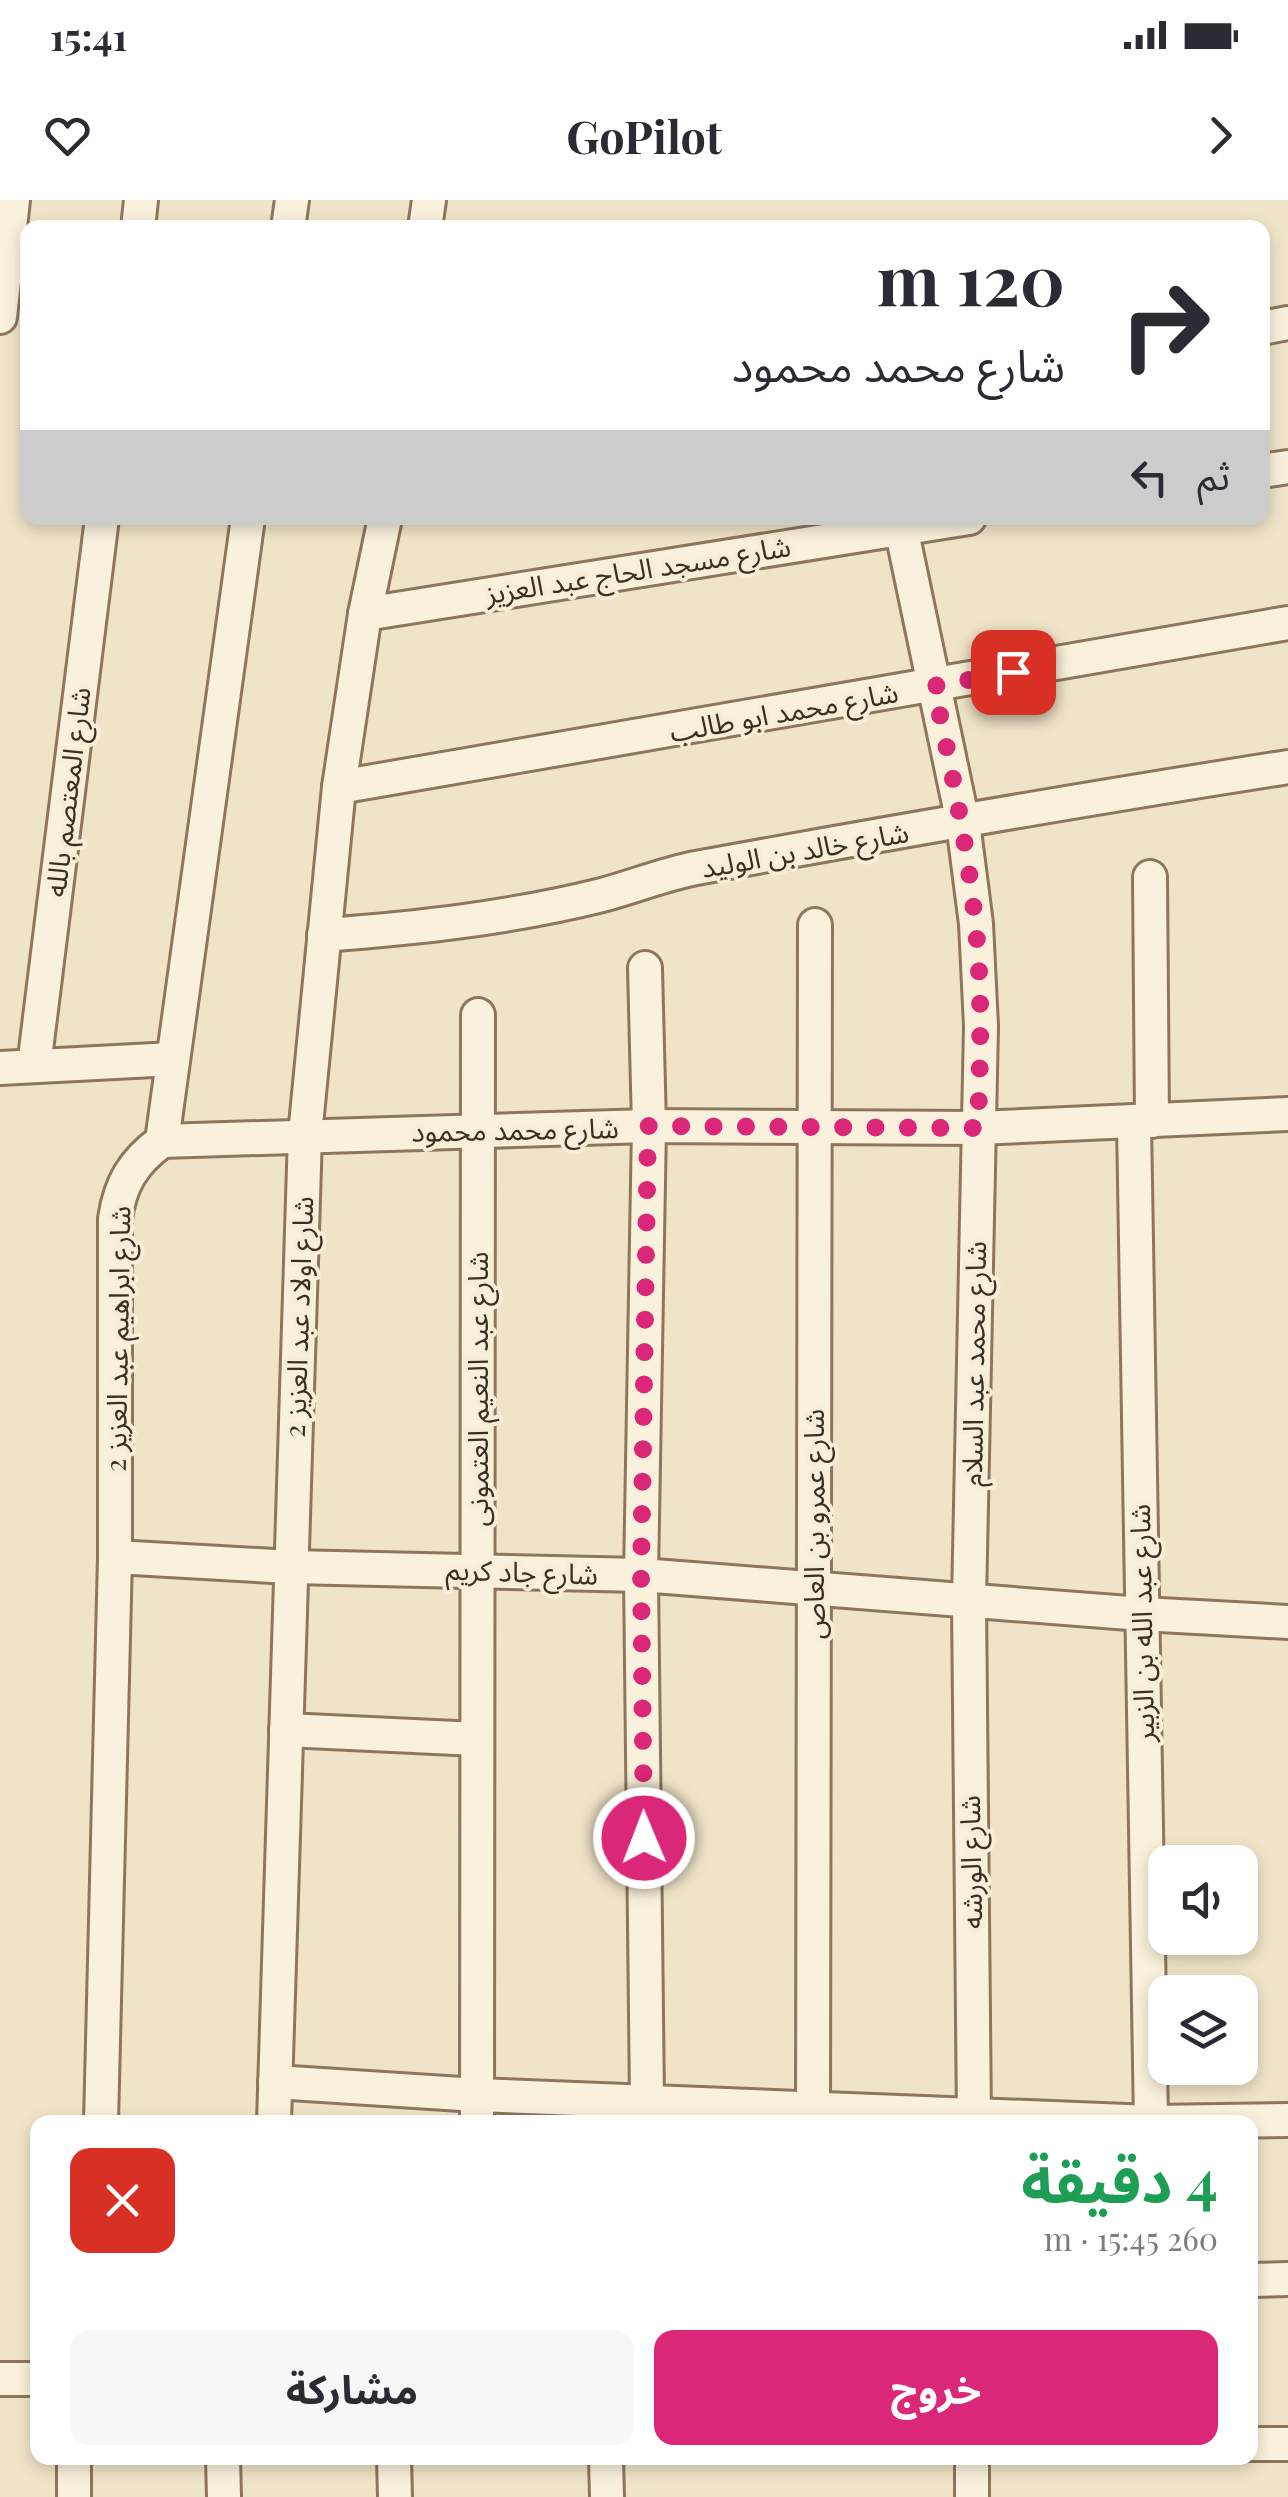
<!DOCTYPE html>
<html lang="ar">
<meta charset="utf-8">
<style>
:root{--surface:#fff;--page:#f7f7f7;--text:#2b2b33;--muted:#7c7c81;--accent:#db2777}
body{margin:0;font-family:"Playfair Display","Noto Sans Arabic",serif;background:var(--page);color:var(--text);direction:rtl;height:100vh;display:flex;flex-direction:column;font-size:38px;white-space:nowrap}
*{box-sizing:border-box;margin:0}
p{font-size:32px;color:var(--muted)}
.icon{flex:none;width:55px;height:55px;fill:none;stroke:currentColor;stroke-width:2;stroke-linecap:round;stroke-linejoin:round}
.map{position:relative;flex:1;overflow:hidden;direction:ltr}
.panel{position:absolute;left:30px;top:1915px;width:1228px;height:350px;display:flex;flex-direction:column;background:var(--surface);border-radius:20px;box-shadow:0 5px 15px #0003;direction:rtl}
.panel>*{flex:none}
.hud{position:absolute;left:20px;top:20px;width:1250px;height:305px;border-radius:20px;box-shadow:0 5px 15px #0003;direction:rtl;background:#fff;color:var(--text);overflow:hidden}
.fabs{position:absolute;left:1148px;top:1645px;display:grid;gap:20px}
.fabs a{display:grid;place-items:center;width:110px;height:110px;border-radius:20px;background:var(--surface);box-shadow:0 5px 15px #0003;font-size:50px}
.pin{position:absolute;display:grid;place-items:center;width:85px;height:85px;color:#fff;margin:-42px;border-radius:20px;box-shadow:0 5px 15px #0006}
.me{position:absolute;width:110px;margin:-55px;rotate:359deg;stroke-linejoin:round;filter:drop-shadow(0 0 8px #0008)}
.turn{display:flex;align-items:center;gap:35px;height:210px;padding:0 40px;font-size:45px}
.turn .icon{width:130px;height:130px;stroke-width:2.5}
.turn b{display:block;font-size:70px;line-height:85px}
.then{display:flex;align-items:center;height:95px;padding:0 40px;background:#0003;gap:20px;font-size:38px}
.round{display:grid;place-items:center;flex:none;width:105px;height:105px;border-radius:20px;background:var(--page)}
.headline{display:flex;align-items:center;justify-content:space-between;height:170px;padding:0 40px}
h1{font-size:60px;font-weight:700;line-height:75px;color:#1e9e55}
.cta{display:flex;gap:20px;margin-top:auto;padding:20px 40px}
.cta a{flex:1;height:115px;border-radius:20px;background:var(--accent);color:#fff;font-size:40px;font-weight:700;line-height:115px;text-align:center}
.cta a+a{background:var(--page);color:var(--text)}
.status{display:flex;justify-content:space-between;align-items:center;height:70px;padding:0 50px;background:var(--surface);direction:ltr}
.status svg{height:28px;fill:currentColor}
header{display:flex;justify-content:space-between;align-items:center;height:130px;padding:0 40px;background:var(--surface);font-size:45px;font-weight:700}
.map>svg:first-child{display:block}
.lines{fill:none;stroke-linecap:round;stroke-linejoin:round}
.street-casing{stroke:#8d765c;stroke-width:38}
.street{stroke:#faf1dc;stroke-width:32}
.route{stroke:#db2777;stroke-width:18;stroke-dasharray:0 32.4}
.labels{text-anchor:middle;stroke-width:8;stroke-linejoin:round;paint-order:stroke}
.street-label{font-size:28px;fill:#3d2e20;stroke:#f7eed8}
</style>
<div class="status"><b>15:41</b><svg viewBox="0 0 49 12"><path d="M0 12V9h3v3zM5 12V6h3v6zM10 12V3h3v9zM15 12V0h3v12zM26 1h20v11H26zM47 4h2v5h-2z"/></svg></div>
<header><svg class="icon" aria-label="forward" viewBox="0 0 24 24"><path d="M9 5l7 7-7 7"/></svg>GoPilot<svg class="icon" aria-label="heart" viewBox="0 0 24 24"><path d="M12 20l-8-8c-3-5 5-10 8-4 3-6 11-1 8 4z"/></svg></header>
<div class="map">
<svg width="1288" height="2297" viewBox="0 0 1288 2297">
<rect width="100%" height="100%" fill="#f0e4c8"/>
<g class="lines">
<defs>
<g id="street">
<path d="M138,28L141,0"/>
<path d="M288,28L292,0"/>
<path d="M425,28L429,0"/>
<path d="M0,117L13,0"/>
<path d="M1262,128L1288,123"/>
<path d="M1262,271L1288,267"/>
<path d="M899,318L963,623L976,724L981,826L969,1401L974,1922"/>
<path d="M365,414L969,318"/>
<path d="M339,587L1288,423"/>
<path d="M1150,677L1152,921"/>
<path d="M324,735C418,728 510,718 602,695C633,687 664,674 696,668C893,632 1090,598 1288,567"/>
<path d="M645,768L649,926L641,1375L647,1901"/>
<path d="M34,866L102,318"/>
<path d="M0,868L173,859"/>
<path d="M1134,923L1151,1922"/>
<path d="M162,941L649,926L978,928L1288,914"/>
<path d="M115,1357L291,1367L641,1375L1142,1414L1288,1422"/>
<path d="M286,1530L477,1539"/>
<path d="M275,1882L477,1895L1151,1922L1288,1920"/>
<path d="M101,1922L115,1357V1019C120,984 133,962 162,941L248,318"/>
<path d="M274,1922L305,935L339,587L365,414L385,318"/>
<path d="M477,1922L478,815"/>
<path d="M813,1922L815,725"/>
<path d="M1250,2080L1288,2079"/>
<path d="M0,2179H38"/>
<path d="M1250,2244H1288"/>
<path d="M74,2258V2297"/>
<path d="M223,2258L224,2297"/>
<path d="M394,2258L395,2297"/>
<path d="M606,2258L607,2297"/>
<path d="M972,2297V2258"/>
</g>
</defs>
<use href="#street" class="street-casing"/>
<use href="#street" class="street"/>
</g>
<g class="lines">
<path class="route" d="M644,1638L641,1375L648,926L978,928C980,859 983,790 975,721C967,641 950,564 934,486L1013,472"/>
</g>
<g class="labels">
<g class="street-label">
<text transform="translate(638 370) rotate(-9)" y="10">شارع مسجد الحاج عبد العزيز</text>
<text transform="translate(784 512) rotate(-10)" y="10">شارع محمد ابو طالب</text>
<text transform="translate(68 592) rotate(-83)" y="10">شارع المعتصم بالله</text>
<text transform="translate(805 650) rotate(-10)" y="10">شارع خالد بن الوليد</text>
<text transform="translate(515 930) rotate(-1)" y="10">شارع محمد محمود</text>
<text transform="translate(299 1117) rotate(-88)" y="10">شارع اولاد عبد العزيز 2</text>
<text transform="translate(118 1139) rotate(-89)" y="10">شارع ابراهيم عبد العزيز 2</text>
<text transform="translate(974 1164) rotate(-89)" y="10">شارع محمد عبد السلام</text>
<text transform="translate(478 1189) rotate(-90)" y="10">شارع عبد النعيم العتمونى</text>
<text transform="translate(814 1324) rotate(-90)" y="10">شارع عمرو بن العاص</text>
<text transform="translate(522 1372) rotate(2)" y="10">شارع جاد كريم</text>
<text transform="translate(1142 1423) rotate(-91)" y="10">شارع عبد الله بن الزبير</text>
<text transform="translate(971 1662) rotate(-91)" y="10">شارع الورشه</text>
</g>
</g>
</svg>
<div class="fabs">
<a><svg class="icon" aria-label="sound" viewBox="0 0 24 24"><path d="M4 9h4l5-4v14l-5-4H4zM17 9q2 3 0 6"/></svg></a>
<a><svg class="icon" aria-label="layers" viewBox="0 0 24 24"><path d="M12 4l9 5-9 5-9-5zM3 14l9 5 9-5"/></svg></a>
</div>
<div class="pin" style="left:1013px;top:472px;background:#d93025"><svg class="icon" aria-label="arrive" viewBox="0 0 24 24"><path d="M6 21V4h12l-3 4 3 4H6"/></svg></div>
<svg class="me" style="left:644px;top:1638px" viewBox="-20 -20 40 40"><circle r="17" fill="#db2777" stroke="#fff" stroke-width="3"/><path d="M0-11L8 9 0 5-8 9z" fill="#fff"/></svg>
<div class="hud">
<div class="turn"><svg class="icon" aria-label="right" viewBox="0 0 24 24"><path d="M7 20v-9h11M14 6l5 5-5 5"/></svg><div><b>120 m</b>شارع محمد محمود</div></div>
<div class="then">ثم<svg class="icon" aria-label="left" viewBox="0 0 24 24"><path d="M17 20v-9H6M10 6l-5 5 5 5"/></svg></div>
</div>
<section class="panel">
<div class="headline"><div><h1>4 دقيقة</h1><p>260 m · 15:45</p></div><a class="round" style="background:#d93025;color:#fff"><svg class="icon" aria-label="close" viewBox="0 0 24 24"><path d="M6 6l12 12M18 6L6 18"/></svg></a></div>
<div class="cta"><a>خروج</a><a>مشاركة</a></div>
</section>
</div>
